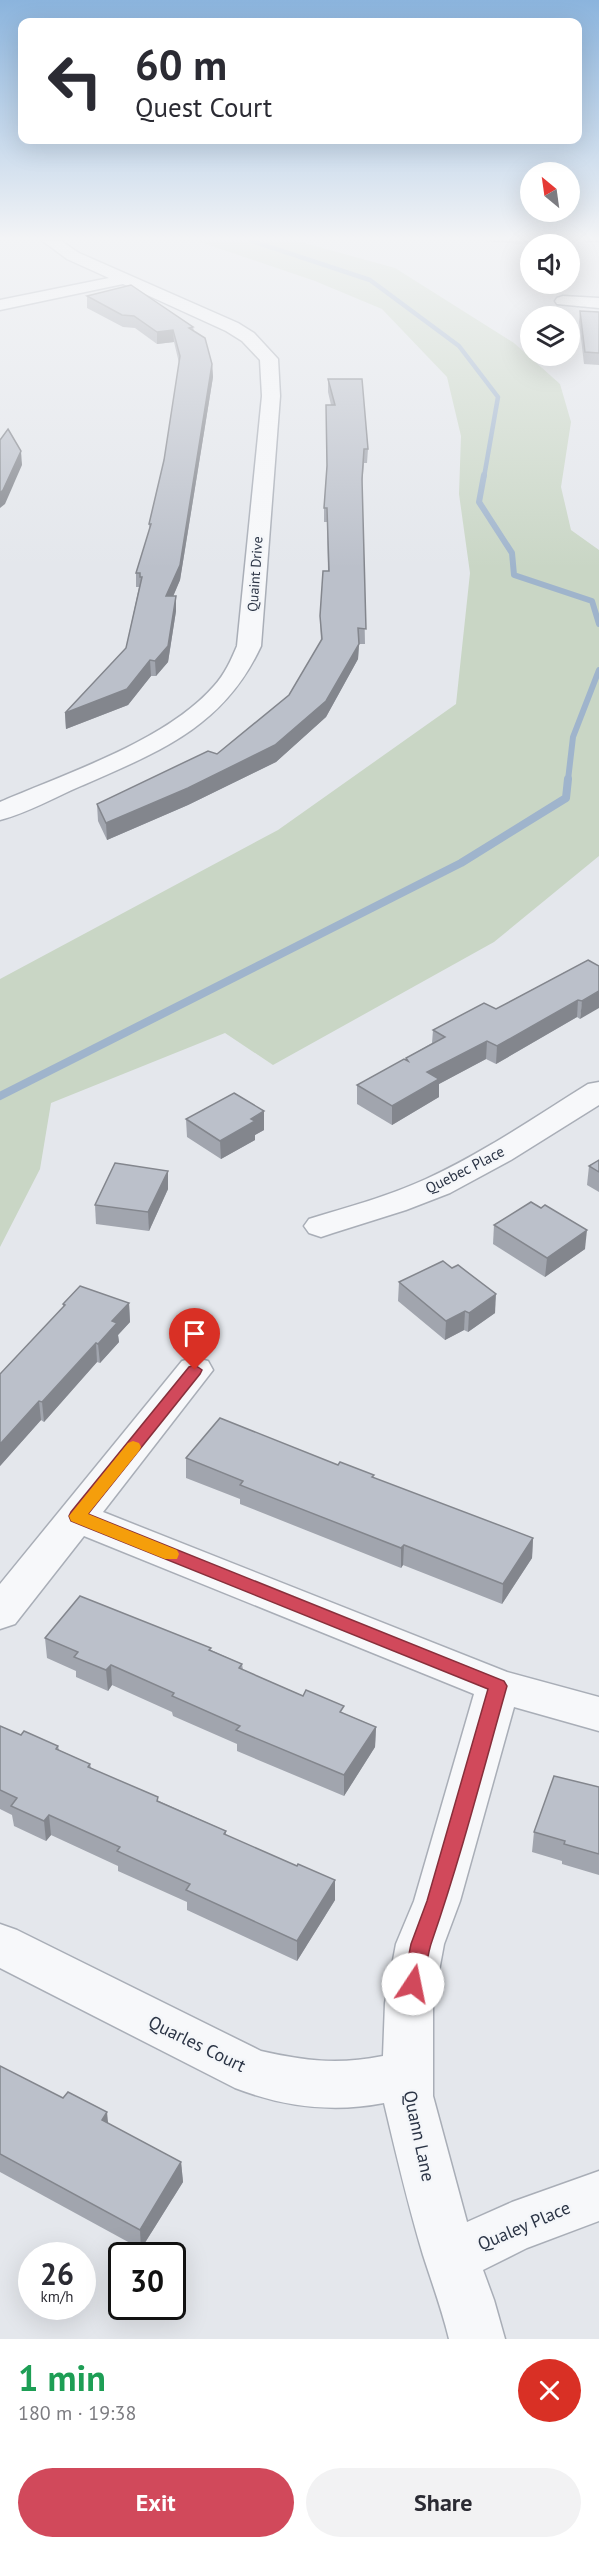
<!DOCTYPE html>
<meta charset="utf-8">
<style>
:root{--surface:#fff;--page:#f2f2f3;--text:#2b2b33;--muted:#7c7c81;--accent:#d1495b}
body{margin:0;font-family:"PT Sans",sans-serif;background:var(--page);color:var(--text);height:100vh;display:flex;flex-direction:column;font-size:22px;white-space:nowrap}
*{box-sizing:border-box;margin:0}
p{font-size:20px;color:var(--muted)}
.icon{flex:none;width:33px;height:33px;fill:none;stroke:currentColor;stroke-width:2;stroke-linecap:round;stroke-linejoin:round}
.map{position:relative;height:2339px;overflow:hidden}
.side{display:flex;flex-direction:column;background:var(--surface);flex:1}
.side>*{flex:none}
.hud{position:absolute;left:18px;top:18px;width:564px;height:126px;border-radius:12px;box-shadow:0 6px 24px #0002;background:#fff;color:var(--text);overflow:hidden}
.needle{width:39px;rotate:331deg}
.buttons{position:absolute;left:520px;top:162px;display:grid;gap:12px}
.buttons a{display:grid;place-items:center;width:60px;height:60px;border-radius:50%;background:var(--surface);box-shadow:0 6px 24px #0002;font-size:30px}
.speed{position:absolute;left:18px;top:2242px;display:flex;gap:12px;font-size:30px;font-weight:700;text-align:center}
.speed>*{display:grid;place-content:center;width:78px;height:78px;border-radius:50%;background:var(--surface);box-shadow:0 6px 24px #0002;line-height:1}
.speed small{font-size:15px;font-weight:400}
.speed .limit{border:3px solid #111;border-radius:9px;background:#fff;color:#111}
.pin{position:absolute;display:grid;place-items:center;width:51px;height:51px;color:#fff;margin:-62px -26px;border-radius:50% 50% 50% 0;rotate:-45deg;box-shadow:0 0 6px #0007}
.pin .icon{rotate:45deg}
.me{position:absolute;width:66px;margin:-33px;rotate:11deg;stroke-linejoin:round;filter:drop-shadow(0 0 4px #0008)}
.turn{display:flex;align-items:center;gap:21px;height:126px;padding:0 18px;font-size:27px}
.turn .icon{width:78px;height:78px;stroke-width:2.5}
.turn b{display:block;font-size:42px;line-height:51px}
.round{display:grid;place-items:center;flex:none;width:63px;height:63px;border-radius:32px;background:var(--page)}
.head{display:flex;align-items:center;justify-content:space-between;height:102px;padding:0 18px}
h1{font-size:36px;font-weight:700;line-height:45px;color:#1e9e55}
.primary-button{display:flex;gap:12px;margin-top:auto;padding:12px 18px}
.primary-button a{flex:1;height:69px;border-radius:36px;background:var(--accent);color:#fff;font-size:24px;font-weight:700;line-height:69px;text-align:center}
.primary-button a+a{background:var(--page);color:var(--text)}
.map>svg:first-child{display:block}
.green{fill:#c9d6c5}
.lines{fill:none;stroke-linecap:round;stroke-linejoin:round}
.stream-far2{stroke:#9fb4cc;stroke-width:4.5}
.stream-far1{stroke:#9fb4cc;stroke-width:6}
.stream{stroke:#9fb4cc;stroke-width:8}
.street-casing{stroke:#a9aeb7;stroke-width:3}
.street{fill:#f7f8fa;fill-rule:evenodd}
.wall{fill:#a1a5ae}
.shaded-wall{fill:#83868d}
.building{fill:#bbc0ca;stroke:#83868d;stroke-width:1.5}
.route{fill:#d1495b;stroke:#882f3b;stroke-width:1.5}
.slow{fill:#f59e0b}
.labels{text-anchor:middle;stroke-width:5;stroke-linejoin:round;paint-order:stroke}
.far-street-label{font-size:14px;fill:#2b3445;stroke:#f4f6f9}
.street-label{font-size:15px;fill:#2b3445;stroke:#f4f6f9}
.near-street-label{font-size:18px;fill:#2b3445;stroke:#f4f6f9}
</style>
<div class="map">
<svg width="599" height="2339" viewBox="0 0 599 2339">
<rect width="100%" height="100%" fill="#e4e7ec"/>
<path class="green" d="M197,241H297L395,268L514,343L560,384L571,422L561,487L571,530L599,550V856L494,942L273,1065L225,1033L51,1103L40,1169L0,1247V979L278,830L456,704L470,573L459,494L461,436L447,377L382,309L315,281Z"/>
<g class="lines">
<path class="stream-far2" d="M252,241L370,280L459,346L498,397L484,477"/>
<g class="stream-far1">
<path d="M484,475L479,502L512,553L514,575L592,601L599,624"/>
<path d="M568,780L573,737L599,670"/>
</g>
<path class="stream" d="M0,1096L461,863L566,798L568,779"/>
<defs>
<g id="street">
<path d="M43,241H61L79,253L238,323L254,333L278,359L280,396L261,646C223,728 158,752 81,786C55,797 28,813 0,820V802C67,773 166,741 214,686C225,674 231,660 237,646L262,396L260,360L242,341L226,331L123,284L0,310V300L109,278L67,259Z"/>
<path d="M563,296L599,298V308L557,304L555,301L557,298Z"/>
<path d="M599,1082V1105L511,1160L450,1193L406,1210L333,1233L321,1237L309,1233L304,1226L309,1219C348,1207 389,1196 426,1179C483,1153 535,1117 588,1084Z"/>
<path d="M195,1358L208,1361L213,1370L103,1512L507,1672L599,1697V1731L514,1707L460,1901L444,1944L433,2003V2096L467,2222L512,2202L599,2171V2221L527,2248L483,2270L494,2300L505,2339H449C442,2310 432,2283 423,2255C408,2205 396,2154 384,2103C333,2113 284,2107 235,2088L0,1968V1924L17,1930L261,2051C305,2061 338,2065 383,2056L385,2003L396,1944L414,1901L474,1694L84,1536L15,1624L0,1629V1584L182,1361Z"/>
</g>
</defs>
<use href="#street" class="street-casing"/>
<use href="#street" class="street"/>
</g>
<g class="wall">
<path d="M483,241H537L536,244L531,245Z"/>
<path d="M584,241H599V242H585Z"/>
<path d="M87,296L193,327L194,331L212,364L213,377L180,580L173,596L176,611L168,662L156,676H151L128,705L66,729L65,713L126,648L139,587H136V573L150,530L149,524L164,460L179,363L174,342L157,344L135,328L123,327L87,308Z"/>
<path d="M580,311L599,312V365L584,364L579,322Z"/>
<path d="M328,379L368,449L367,463H364L362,486L365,644H359L358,659L326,717L276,762L188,805L107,840L98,821L97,804L217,754L289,695L321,641L320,616L328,571L327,522H324V508L331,405L328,392Z"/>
<path d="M588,960L580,1019L577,1017L496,1064L486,1059L439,1084V1097L392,1125L357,1104V1085L406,1060V1058L432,1043L433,1030L496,1009Z"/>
<path d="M186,1119L264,1130L255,1135V1140L221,1159L187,1137Z"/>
<path d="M599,1160V1192L587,1185L589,1166Z"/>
<path d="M168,1171V1189L149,1231L96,1224L95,1205Z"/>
<path d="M494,1225L585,1249L545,1277L493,1244Z"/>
<path d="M399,1282L495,1313L468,1332L464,1330L445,1340L398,1301Z"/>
<path d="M129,1303L130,1322L118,1335L119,1342L100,1363L97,1362L44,1422L41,1420L0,1466V1374L63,1308V1304Z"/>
<path d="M186,1458L338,1465L533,1538L532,1558L502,1604L403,1565L401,1568L240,1504V1499L186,1478Z"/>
<path d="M45,1638L211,1650L242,1664L243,1670L376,1727L375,1747L344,1796L237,1751V1744L173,1716L172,1712L112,1685L108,1691L76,1677V1671L47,1658Z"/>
<path d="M0,1726L21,1735L58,1746L59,1750L90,1764L91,1768L159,1801L226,1831V1835L297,1866L335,1880V1900L297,1961L187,1910V1902L118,1871V1866L51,1835L46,1841L14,1826L12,1815L0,1809Z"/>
<path d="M599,1787V1875L562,1864V1861L532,1852L534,1832Z"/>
<path d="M0,2066L181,2162L183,2182L141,2249L0,2172Z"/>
</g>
<g class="shaded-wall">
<path d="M173,330L174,342L157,344V332Z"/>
<path d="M212,364L213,377L180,580L167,611L166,596Z"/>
<path d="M21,451L22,465L5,504L0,508V493Z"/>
<path d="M176,596V611L168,662L156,676L155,661Z"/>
<path d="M359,644L358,659L326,717L276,762L188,805L107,840L106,823L188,788Z"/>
<path d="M150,660L151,676L128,705L66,729L65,713Z"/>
<path d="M599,991V1008L580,1019L582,1001Z"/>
<path d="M578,1000L577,1017L496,1064L497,1046Z"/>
<path d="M487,1041L486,1059L439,1084V1097L392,1125V1106L427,1072Z"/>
<path d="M264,1111V1130L255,1135V1140L221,1159L220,1141L251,1119Z"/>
<path d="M168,1171V1189L149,1231L148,1212Z"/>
<path d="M587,1230L585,1249L545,1277L547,1258Z"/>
<path d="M496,1294L495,1313L468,1332L469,1313Z"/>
<path d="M129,1303L130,1322L118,1335L119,1342L100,1363L98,1344L112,1321Z"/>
<path d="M465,1311L464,1330L445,1340L446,1321Z"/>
<path d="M96,1343L97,1362L44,1422L42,1402Z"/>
<path d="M39,1401L41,1420L0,1466V1444Z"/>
<path d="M533,1538L532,1558L502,1604L503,1584Z"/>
<path d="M404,1545L403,1565L401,1568V1548Z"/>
<path d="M111,1665L112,1685L108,1691L106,1670Z"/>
<path d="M376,1727L375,1747L344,1796V1775Z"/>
<path d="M49,1815L51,1835L46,1841L44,1821Z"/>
<path d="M335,1880V1900L297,1961V1941Z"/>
<path d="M107,2112L109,2132L102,2120Z"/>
<path d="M181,2162L183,2182L141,2249L140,2230Z"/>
</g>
<g class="building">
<path d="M131,285L193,327L189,328L205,338L212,364L180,565L166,596H176L168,646L155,661L150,660L127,689L65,713L126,648L142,577H140V573H136L151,524H149L164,460L180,356L173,330L157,332L134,316L122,315L87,296Z"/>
<path d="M580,311L599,312V353L585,352Z"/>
<path d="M328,379H362L368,449H364L362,479L366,629L358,628L359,644L326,701L275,745L188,788L106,823L97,804L208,751L217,754L289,695L322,639L320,616L323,571H329L327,508H324L327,466L326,405H335Z"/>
<path d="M8,429L21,451L3,490L0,493V440Z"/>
<path d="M588,960L599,966V991L582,1001L578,1000L497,1046L487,1041L427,1072L439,1079L392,1106L357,1085L404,1059L408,1061L406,1058L445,1037L433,1030L484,1003L496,1009Z"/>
<path d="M234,1093L264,1111L251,1119L255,1121L220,1141L186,1119Z"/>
<path d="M599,1160V1172L589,1166Z"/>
<path d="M115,1163L168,1171L148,1212L95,1205Z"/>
<path d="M531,1202L541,1208L545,1205L587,1230L547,1258L494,1225Z"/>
<path d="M443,1261L452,1268L458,1265L496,1294L469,1313L465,1311L446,1321L399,1282Z"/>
<path d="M80,1286L129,1303L112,1321L117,1323L98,1344L96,1343L42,1402L39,1401L0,1444V1374L65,1305L63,1304Z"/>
<path d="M220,1418L338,1465L340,1462L374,1475L372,1477L533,1538L503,1584L404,1545L401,1548L240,1485L243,1481L186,1458Z"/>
<path d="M80,1596L211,1648L209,1650L242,1664L239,1668L303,1696L306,1690L344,1706L340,1712L376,1727L344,1775L236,1730L240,1726L172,1696L174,1693L111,1665L106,1670L74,1657L78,1652L45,1638Z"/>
<path d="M0,1726L21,1735L24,1731L58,1746L56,1749L90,1764L88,1767L158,1797L157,1801L226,1831L224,1834L297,1866L298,1864L335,1880L297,1941L186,1890L190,1884L117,1851L120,1847L49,1815L44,1821L11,1806L17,1798L0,1790Z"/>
<path d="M554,1776L599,1787V1854L564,1844L565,1841L534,1832Z"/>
<path d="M0,2066L63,2098L68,2092L107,2112L102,2120L181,2162L140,2230L0,2154Z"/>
</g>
<linearGradient id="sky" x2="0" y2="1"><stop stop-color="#8bb4dd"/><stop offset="0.42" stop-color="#f3f4f6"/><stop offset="1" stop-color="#f3f4f6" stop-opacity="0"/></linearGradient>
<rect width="599" height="568" fill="url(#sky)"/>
<path class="route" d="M195,1365L202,1370L200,1374L88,1514L504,1681L507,1686C483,1771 461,1857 432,1941C426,1957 427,1975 420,1990L413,1992L406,1990L403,1984L411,1944L427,1901L488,1689L71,1521L69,1516L71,1512L189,1367Z"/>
<path class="slow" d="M133,1441L139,1443L141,1447L139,1451L88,1514L177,1550L179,1554L177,1559H165L71,1521L69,1516L128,1443Z"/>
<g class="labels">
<g class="far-street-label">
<text transform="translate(255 574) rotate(-86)" y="5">Quaint Drive</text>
</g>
<g class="street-label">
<text transform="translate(465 1170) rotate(-27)" y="5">Quebec Place</text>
</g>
<g class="near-street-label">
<text transform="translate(197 2044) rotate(26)" y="6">Quarles Court</text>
<text transform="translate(419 2136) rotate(78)" y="6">Quann Lane</text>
<text transform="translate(524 2226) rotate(-23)" y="6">Qualey Place</text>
</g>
</g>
</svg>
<div class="buttons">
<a><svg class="needle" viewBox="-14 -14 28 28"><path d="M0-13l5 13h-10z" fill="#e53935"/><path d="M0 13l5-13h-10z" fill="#7c7c81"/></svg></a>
<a><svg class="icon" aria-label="sound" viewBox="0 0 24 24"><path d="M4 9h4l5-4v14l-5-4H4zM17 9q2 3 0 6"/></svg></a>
<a><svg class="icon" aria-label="layers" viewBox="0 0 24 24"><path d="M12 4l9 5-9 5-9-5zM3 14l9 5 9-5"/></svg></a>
</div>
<div class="speed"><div>26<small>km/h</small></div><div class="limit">30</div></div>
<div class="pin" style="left:195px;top:1370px;background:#d93025"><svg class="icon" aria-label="arrive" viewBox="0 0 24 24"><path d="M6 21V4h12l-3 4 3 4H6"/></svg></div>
<svg class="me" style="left:413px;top:1984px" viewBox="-20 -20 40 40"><circle r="19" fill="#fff"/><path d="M0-13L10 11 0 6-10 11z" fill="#d1495b"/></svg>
<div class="hud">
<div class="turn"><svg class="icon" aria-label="left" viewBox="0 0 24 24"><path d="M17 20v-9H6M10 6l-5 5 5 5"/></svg><div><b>60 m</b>Quest Court</div></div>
</div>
</div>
<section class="side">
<div class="head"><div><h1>1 min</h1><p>180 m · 19:38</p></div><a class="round" style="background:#d93025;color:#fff"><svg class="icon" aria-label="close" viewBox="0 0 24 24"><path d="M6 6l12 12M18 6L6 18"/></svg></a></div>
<div class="primary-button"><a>Exit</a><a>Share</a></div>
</section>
